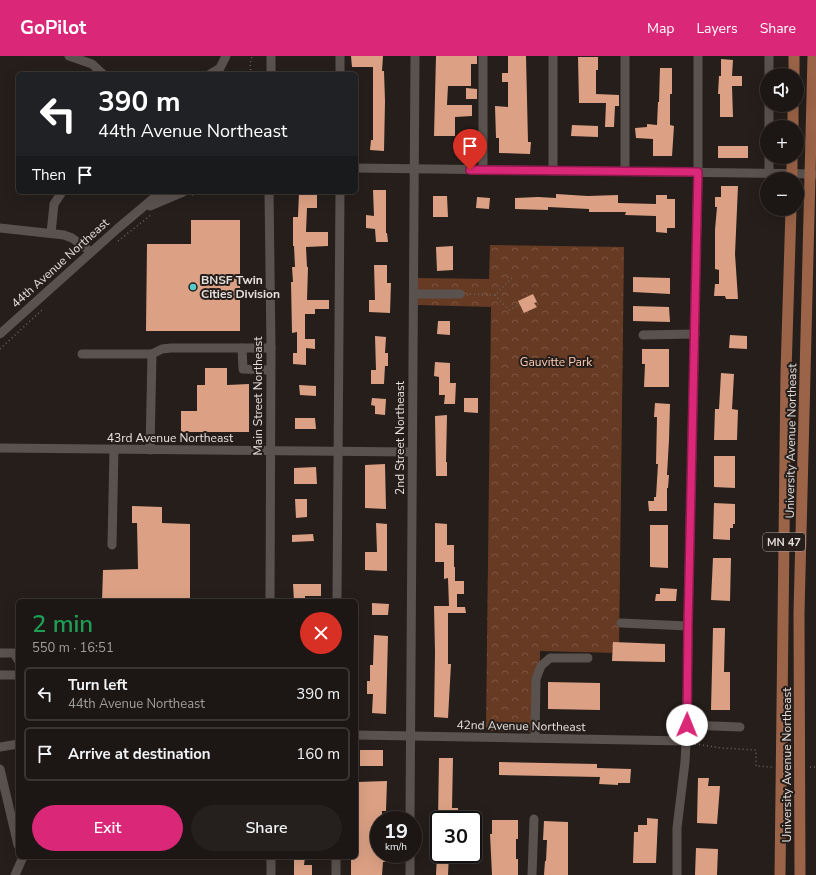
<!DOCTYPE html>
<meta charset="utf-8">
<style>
:root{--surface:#1c1614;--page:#251f1d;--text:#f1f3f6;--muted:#a09fa0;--line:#3a3534;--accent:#db2777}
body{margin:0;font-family:"Nunito Sans",sans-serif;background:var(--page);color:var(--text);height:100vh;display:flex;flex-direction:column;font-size:15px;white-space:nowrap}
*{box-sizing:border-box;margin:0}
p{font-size:13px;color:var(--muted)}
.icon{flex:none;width:22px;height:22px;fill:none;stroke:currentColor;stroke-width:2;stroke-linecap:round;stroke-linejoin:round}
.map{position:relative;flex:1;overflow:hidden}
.details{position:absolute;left:16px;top:543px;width:342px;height:260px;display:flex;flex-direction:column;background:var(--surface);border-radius:6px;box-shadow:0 4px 16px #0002,0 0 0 1px var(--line)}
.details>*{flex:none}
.hud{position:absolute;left:16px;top:16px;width:342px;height:122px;border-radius:6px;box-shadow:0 4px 16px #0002,0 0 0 1px var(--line);background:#202124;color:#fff;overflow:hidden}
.fabs{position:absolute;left:760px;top:12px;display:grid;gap:8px}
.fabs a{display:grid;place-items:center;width:44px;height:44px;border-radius:50%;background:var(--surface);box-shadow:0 4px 16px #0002,0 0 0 1px var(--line);font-size:20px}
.speed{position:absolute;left:370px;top:755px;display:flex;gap:8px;font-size:20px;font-weight:700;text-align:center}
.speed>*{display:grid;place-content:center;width:52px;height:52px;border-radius:50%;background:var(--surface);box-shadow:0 4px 16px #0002,0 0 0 1px var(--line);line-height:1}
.speed small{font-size:10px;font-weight:400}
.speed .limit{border:2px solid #111;border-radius:6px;background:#fff;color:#111}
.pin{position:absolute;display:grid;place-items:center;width:34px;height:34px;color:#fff;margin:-41px -17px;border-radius:50% 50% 50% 0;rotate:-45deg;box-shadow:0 0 4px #0007}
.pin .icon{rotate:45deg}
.me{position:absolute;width:44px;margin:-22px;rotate:1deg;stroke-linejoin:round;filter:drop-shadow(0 0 3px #0008)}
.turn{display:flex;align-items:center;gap:14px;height:84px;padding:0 16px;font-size:18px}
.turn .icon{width:52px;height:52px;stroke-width:2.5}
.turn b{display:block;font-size:28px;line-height:34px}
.then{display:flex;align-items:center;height:38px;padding:0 16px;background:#0003;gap:8px;font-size:15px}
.round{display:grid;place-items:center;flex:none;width:42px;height:42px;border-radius:21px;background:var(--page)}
.head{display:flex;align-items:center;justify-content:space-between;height:68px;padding:0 16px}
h1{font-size:24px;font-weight:600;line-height:30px;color:#1e9e55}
.primary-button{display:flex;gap:8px;margin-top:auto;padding:8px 16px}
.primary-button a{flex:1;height:46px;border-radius:24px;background:var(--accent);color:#fff;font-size:16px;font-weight:600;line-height:46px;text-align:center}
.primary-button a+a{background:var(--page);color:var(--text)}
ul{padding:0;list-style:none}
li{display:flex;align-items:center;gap:12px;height:54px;margin:0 8px 6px;padding:0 8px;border:2px solid var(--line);border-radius:6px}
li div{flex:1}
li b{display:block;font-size:15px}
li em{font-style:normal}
header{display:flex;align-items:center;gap:24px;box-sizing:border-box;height:56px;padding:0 20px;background:var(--accent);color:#fff}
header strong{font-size:19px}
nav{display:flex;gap:22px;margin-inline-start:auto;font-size:14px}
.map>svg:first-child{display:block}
.park{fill:url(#park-crowns)}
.building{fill:#dca185}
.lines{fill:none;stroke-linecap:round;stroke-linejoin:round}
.path{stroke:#6b6561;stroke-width:1.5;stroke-dasharray:1 3;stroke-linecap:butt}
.minor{stroke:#5a524e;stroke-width:9}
.major{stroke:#9b6347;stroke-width:11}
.route-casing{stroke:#8e194d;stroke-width:10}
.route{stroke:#db2777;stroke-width:7}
.poi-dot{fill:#53cdcb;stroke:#251e1a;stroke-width:1.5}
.labels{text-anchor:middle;stroke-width:4;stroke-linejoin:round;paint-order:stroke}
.shield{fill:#251e1a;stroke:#aba6a3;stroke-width:1}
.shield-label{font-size:11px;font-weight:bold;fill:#e5e0de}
.street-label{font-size:12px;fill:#e5e0de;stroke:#251e1a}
.poi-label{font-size:12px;font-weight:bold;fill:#e5e0de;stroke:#251e1a;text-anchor:start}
.park-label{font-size:12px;fill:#fecbb3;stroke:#251e1a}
</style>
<header>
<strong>GoPilot</strong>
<nav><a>Map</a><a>Layers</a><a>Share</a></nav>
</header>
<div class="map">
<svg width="816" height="819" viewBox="0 0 816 819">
<defs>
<pattern id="park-crowns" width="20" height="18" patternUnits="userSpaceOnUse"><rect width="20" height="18" fill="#673a23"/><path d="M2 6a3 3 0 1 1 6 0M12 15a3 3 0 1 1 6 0" fill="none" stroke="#7d5642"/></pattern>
</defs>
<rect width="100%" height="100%" fill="#251e1a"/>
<path class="park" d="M490,189L624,191L619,597L540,595L539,676L486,675L491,251L418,249V222L489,223Z"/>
<g class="building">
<path d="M351,0H383L382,15H384L385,45L384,95L370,94L371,84H373V11H352Z"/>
<path d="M436,0H477V8H471V30H448L447,49H472V60L455,61V80H434Z"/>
<path d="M508,0H526L528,86H531L530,98L499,97V82H496L495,50L508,51V26H502V17H508Z"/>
<path d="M578,1H598V14H596V38L619,39V50H615L614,71H605L606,47H579Z"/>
<path d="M721,3L733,4L732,20H742V30H732L733,61H720V38H718L719,20H721Z"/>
<path d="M660,12H672V38H670V69L674,70L672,100H653V83L636,82L635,72L647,71V68L657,69L658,46H659Z"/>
<path d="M466,32L477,33V43H466Z"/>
<path d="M572,69L598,70V81L571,80Z"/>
<rect x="718" y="90" width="30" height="12"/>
<path d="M721,130H738L735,198L738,243H726L725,240H714L715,228H719V214L715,213V174L717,151H715V141H721Z"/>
<path d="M373,134H386V177H387L388,186H376L375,173L366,172V159L374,160Z"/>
<path d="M299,136H317V152H307L306,176H328V190L306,191L307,211H308L307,244H329V253H315V258H305V283H315V293L306,292V309L293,308V297H297V276L292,277L291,226H293L292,211H295L294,190H293V161H298Z"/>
<path d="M556,138L588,140L618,139V147L656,148V139H667V143H675V172H667V177L656,176V160L625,159L626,156H589V153L548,151V154L515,153V142L538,141L556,142Z"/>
<path d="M433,140H447L448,161H433Z"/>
<path d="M477,141L490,142L489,153L476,152Z"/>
<path d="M191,164H240V275H146L147,188H191Z"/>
<path d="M453,190V214L437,215L436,191Z"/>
<path d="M374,209H387V227H391L390,257L369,256V244H375Z"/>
<path d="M633,221L670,222V238L633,236Z"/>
<path d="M533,238L537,246L534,247L537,251L524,257L518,245Z"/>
<path d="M633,250L669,251L670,266L633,265Z"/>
<path d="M438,265H450V279L437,278Z"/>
<path d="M730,279L747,280V293L729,292Z"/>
<path d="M375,280L386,281L385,297H388V310H385L384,328H371V314H376Z"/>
<path d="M642,293H669V331H644L645,308H642Z"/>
<path d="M435,306L450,307V327H456L455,348H444L445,339H439V321L434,320Z"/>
<path d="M205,312H227V329L249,328V376H181V355H197V329H205Z"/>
<path d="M721,317L734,318L732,353L738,354L737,384H714L715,353H719Z"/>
<path d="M299,329L316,330V340L300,339Z"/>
<path d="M372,342L386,343L385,359L375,358V350L371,349Z"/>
<path d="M464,342H478V357L464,356Z"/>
<path d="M655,347L670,348L669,384L667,419H669L668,432H667V455H649L648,445H654V441H656L658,408H656L657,361H654Z"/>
<path d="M447,359L446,406H447V420H436L435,360Z"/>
<path d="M295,362H315L316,373H295Z"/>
<path d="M714,400H735V432L714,431Z"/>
<path d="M385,408L386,453L365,452V409Z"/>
<path d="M316,411L317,428H294V412Z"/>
<path d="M295,443H307V461L296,462Z"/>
<path d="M714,447L735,448V468H733V472H730V484L713,483Z"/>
<path d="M132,450L162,451V467L190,468V545H102L103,514L138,513L137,467H132Z"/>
<path d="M376,467L387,468V515L365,514V496H377Z"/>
<path d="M435,467L447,468V489H454V511H455V525H464V538H457V551H465L466,557H448V608H451L448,662L434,661L435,596L434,550H449L448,522L444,523V506H435Z"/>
<path d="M650,469H668V512L650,511Z"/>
<path d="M313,478L314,485L292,486V479Z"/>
<path d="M713,502H731L730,545L711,544Z"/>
<path d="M293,528H321V540H305V545H294Z"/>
<path d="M660,532L677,533L676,545H655L656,538H660Z"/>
<path d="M372,547L389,548L388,559H372Z"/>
<path d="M713,572H725L724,616H730V654H711Z"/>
<path d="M374,579L388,580L386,658L372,657L373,638H367V625H370V609H373Z"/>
<path d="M613,586L665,588V606L612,605Z"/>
<path d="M548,626L600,627V654L548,653Z"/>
<rect x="360" y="694" width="23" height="16"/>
<path d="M439,702H453L452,752H458V764H438Z"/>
<path d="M499,706L597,708V712L631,713L630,727H618V729L599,728L600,721L499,719Z"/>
<path d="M698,722H709L708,730H720L717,768L697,767Z"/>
<path d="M387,725L386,755H382V764H379V798H386V806H383L382,819H351V801H356V726Z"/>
<path d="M647,762L658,763L656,807H633L634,776H638V769H647Z"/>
<path d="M492,764H518V783H516V803H518V819H492L490,778H492Z"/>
<path d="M544,765L568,766V819H544L545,805H546L547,784H543Z"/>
<path d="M696,792L718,793L717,819H695Z"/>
<path d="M437,798H449L448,819H436Z"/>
<path d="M294,801H305L304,809H312V819H294Z"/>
</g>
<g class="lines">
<g class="path">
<path d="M251,18L250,8L252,0"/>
<path d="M192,139L201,136"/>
<path d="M118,185L151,159"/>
<path d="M470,238L495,239L512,222"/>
<path d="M495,239L509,254L520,249"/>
<path d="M0,293L43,253"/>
<path d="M695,688L721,692L756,694V710L772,711"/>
<path d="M810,711H816"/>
</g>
<g class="minor">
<path d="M69,0L92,8L103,18"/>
<path d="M483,0V114"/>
<path d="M210,18L220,12L226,0"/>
<path d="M271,18V0"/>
<path d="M340,18V0"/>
<path d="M769,19V0"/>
<path d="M769,71V49"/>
<path d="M769,101V117"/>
<path d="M356,112L816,118"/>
<path d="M553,115V0"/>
<path d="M625,115V0"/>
<path d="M269,136L271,292L270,545"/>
<path d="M150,150L183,136"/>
<path d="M0,172L64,179L72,182L91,196"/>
<path d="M51,177L54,148L62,136"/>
<path d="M414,238H460"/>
<path d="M0,278L117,173L161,136"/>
<path d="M643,279L695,278"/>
<path d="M242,292L243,313L270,314"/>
<path d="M82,298H152L162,293L171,292H271"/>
<path d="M0,392L412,396"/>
<path d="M150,394L152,298"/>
<path d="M112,489L114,393"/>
<path d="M337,545L340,136"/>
<path d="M621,567L688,570"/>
<path d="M0,597H14L18,604"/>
<path d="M0,619H18"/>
<path d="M687,669L740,671"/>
<path d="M356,679L686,685"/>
<path d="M535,682L536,623L541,610L550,602H588"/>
<path d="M0,691L18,688"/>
<path d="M0,713L18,789"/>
<path d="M410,764L415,0"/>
<path d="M410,798V819"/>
<path d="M271,801V819"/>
<path d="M15,819L23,801"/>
<path d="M336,819V801"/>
<path d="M532,819L534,763"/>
<path d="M677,819V772L685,706L687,669L688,570L698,116V0"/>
</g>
<g class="major">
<path d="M794,19V0"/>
<path d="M793,71V49"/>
<path d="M792,123V101"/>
<path d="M780,819L786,316L791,153"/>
<path d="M800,819L799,557L813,0"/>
</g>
</g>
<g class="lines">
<defs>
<path id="route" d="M470,114L698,116L688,570L687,669"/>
</defs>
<use href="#route" class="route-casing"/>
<use href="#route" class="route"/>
</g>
<circle class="poi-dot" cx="193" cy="231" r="4"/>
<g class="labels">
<rect class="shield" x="763" y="477" width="42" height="18" rx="3"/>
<g class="shield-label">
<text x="784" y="490">MN 47</text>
</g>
<g class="street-label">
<text transform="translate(60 207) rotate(-42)" y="4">44th Avenue Northeast</text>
<text transform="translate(258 340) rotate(-90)" y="4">Main Street Northeast</text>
<text x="170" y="386">43rd Avenue Northeast</text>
<text transform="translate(400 382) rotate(-90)" y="4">2nd Street Northeast</text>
<text transform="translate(791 385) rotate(-89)" y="4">University Avenue Northeast</text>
<text transform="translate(521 670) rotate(1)" y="4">42nd Avenue Northeast</text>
<text transform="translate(787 709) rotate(-90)" y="4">University Avenue Northeast</text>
</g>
<g class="poi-label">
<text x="201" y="228">BNSF Twin<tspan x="201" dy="14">Cities Division</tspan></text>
</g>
<g class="park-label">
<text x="556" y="310">Gauvitte Park</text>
</g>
</g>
</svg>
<div class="fabs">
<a><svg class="icon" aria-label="sound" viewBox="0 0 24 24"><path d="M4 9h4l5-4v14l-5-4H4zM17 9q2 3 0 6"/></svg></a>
<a>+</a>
<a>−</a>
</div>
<div class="speed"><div>19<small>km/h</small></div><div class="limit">30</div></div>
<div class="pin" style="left:470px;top:114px;background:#d93025"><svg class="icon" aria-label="arrive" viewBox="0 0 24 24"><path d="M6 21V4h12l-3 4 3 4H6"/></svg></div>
<svg class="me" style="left:687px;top:669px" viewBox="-20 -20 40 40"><circle r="19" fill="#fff"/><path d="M0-13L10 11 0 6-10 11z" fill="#db2777"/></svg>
<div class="hud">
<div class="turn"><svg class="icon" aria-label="left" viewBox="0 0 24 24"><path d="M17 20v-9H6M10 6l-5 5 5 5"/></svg><div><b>390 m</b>44th Avenue Northeast</div></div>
<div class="then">Then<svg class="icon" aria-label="arrive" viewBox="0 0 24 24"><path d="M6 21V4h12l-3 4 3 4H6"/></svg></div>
</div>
<section class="details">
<div class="head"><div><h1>2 min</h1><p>550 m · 16:51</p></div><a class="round" style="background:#d93025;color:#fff"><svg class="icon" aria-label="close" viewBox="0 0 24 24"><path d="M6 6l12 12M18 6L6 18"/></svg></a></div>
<ul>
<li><svg class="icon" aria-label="left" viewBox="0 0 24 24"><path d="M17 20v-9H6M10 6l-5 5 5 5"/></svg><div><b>Turn left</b><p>44th Avenue Northeast</p></div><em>390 m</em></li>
<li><svg class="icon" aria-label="arrive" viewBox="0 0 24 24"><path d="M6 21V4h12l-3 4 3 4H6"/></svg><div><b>Arrive at destination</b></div><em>160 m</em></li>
</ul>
<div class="primary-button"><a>Exit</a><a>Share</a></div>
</section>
</div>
